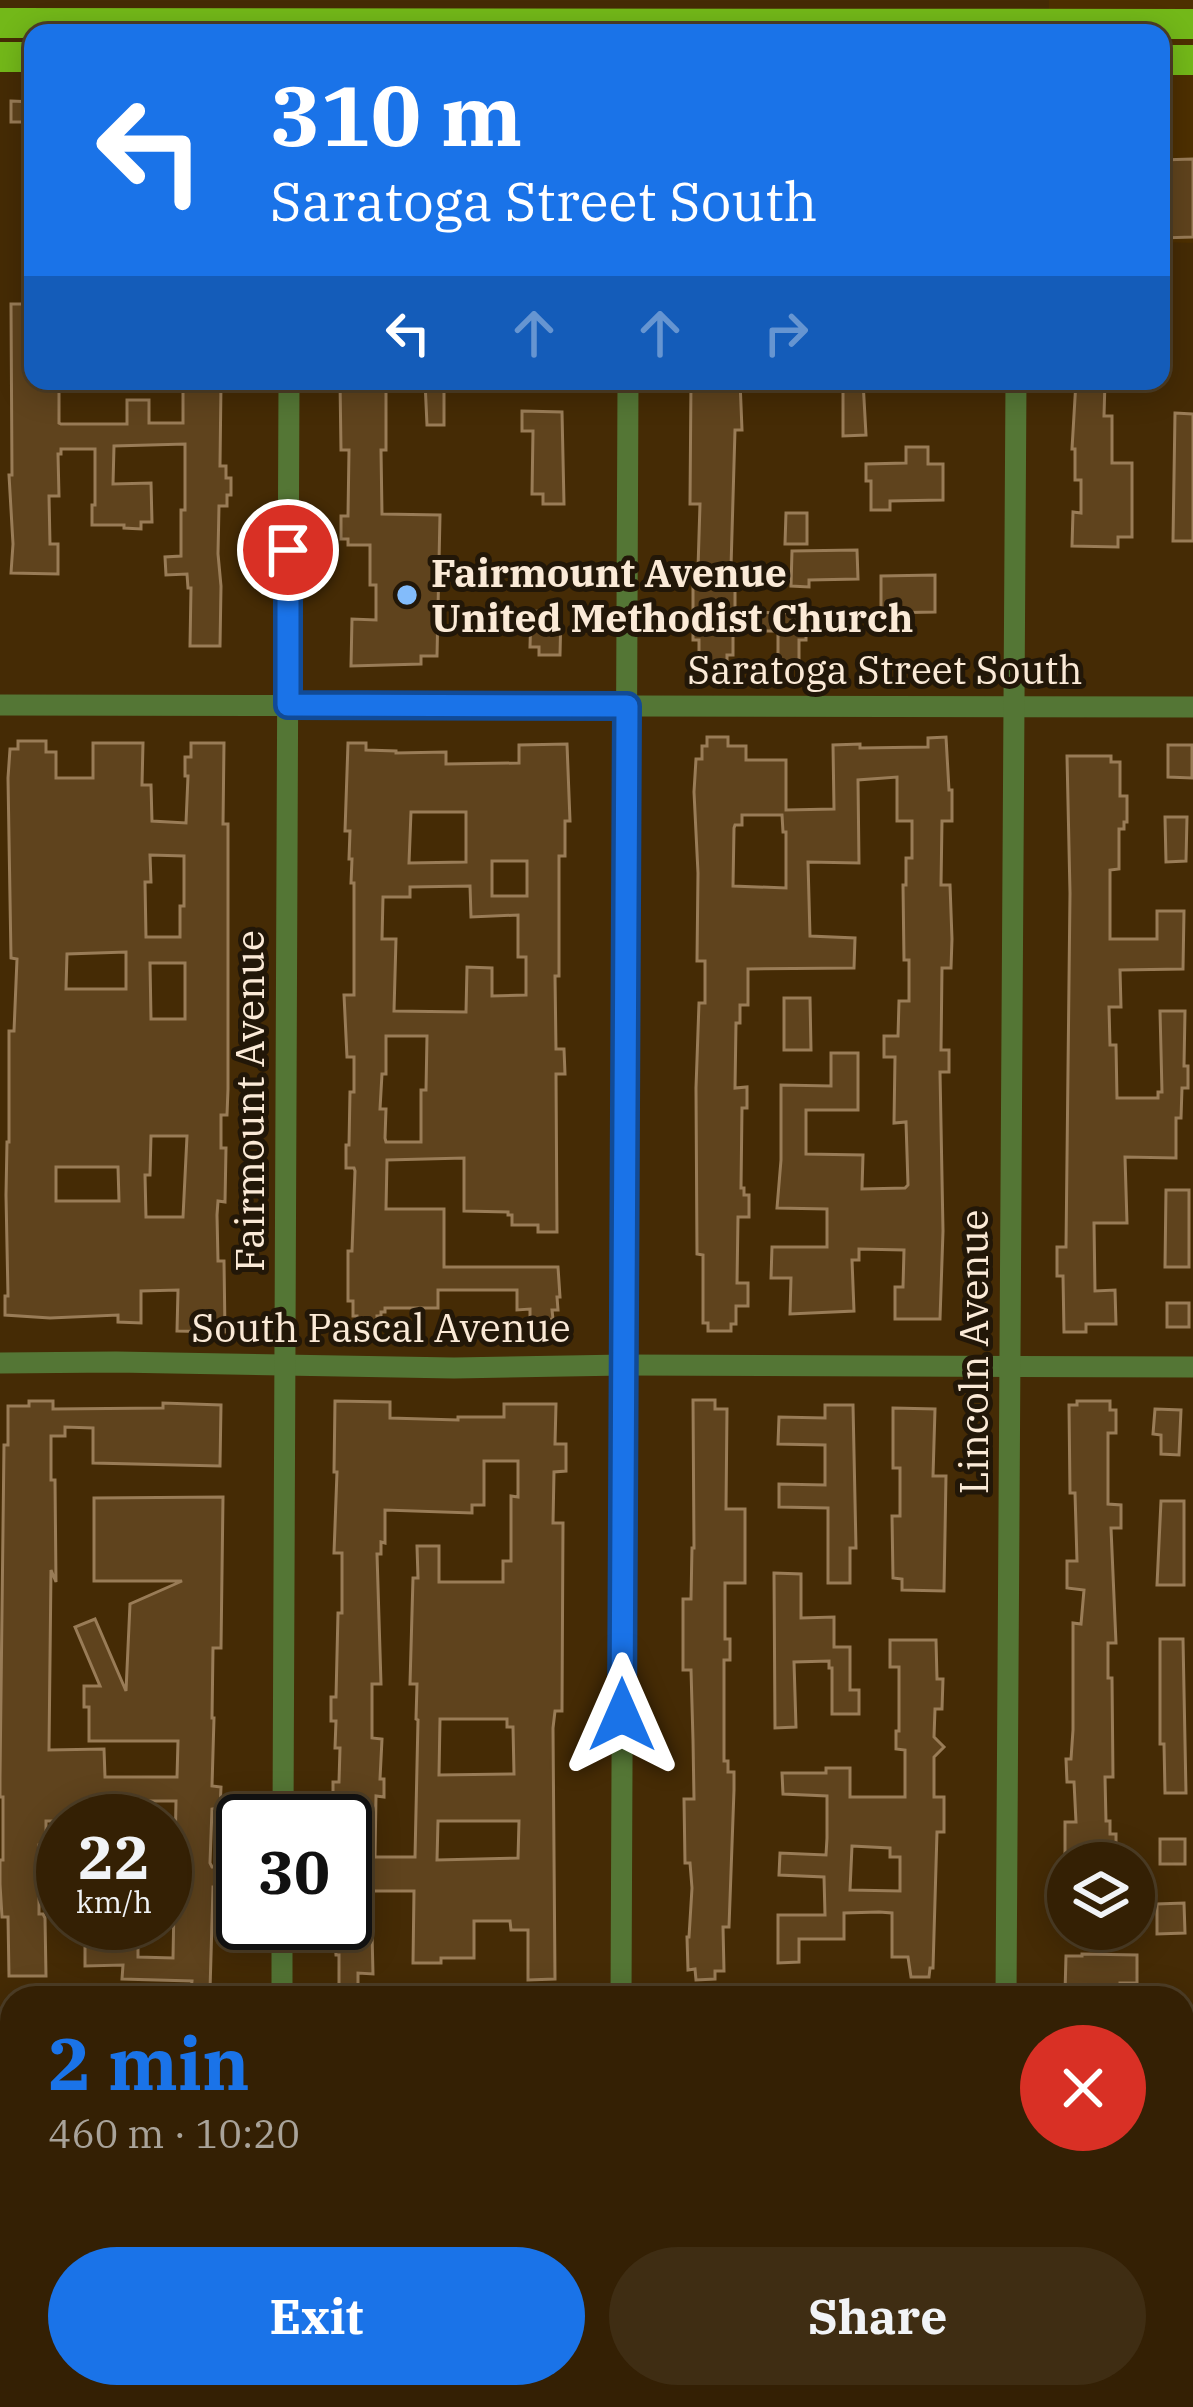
<!DOCTYPE html>
<meta charset="utf-8">
<style>
:root{--surface:#342004;--page:#3f2d13;--text:#f1f3f6;--muted:#a9a39a;--line:#4e3e26;--accent:#1a73e8}
body{margin:0;font-family:"IBM Plex Serif",serif;background:var(--page);color:var(--text);height:100vh;display:flex;flex-direction:column;font-size:45px;white-space:nowrap}
*{box-sizing:border-box;margin:0}
p{font-size:39px;color:var(--muted)}
.icon{flex:none;width:66px;height:66px;fill:none;stroke:currentColor;stroke-width:2;stroke-linecap:round;stroke-linejoin:round}
.map{position:relative;flex:1;overflow:hidden}
.panel{position:absolute;left:0px;top:1986px;width:1194px;height:423px;display:flex;flex-direction:column;background:var(--surface);border-radius:36px 36px 0 0;box-shadow:0 6px 30px #0003,0 0 0 3px var(--line)}
.panel>*{flex:none}
.hud{position:absolute;left:24px;top:24px;width:1146px;height:366px;border-radius:24px;box-shadow:0 6px 30px #0003,0 0 0 3px var(--line);background:#1a73e8;color:#fff;overflow:hidden}
.controls{position:absolute;left:1047px;top:1842px;display:grid;gap:24px}
.controls a{display:grid;place-items:center;width:108px;height:108px;border-radius:50%;background:var(--surface);box-shadow:0 6px 30px #0003,0 0 0 3px var(--line);font-size:60px}
.speed{position:absolute;left:36px;top:1794px;display:flex;gap:24px;font-size:60px;font-weight:700;text-align:center}
.speed>*{display:grid;place-content:center;width:156px;height:156px;border-radius:50%;background:var(--surface);box-shadow:0 6px 30px #0003,0 0 0 3px var(--line);line-height:1}
.speed small{font-size:30px;font-weight:400}
.speed .limit{border:6px solid #111;border-radius:18px;background:#fff;color:#111}
.pin{position:absolute;display:grid;place-items:center;width:102px;height:102px;color:#fff;margin:-51px;border:6px solid #fff;border-radius:50%;box-shadow:0 3px 12px #0007}
.me{position:absolute;width:132px;margin:-66px;rotate:0deg;stroke-linejoin:round;filter:drop-shadow(0 0 9px #0008)}
.turn{display:flex;align-items:center;gap:42px;height:252px;padding:0 48px;font-size:54px}
.turn .icon{width:156px;height:156px;stroke-width:2.5}
.turn b{display:block;font-size:84px;line-height:102px}
.lanes{display:flex;align-items:center;height:114px;padding:0 48px;background:#0003;justify-content:center;gap:60px;direction:ltr}
.lanes .off{opacity:.35}
.round{display:grid;place-items:center;flex:none;width:126px;height:126px;border-radius:63px;background:var(--page)}
.head{display:flex;align-items:center;justify-content:space-between;height:204px;padding:0 48px}
h1{font-size:72px;font-weight:800;line-height:90px;color:var(--accent)}
.cta{display:flex;gap:24px;margin-top:auto;padding:24px 48px}
.cta a{flex:1;height:138px;border-radius:72px;background:var(--accent);color:#fff;font-size:48px;font-weight:800;line-height:138px;text-align:center}
.cta a+a{background:var(--page);color:var(--text)}
.map>svg:first-child{display:block}
.built{fill:#4d2f00}
.building{fill:#5f431d;stroke:#997c57;stroke-width:3;fill-rule:evenodd}
.lines{fill:none;stroke-linecap:round;stroke-linejoin:round}
.street{stroke:#547635;stroke-width:21}
.primary{stroke:#73b819;stroke-width:30}
.route-casing{stroke:#114b97;stroke-width:30}
.route{stroke:#1a73e8;stroke-width:21}
.poi-dot{fill:#83bcfb;stroke:#221708;stroke-width:4.5}
.labels{text-anchor:middle;stroke-width:10;stroke-linejoin:round;paint-order:stroke}
.poi-label{font-size:39px;font-weight:bold;fill:#fbead7;stroke:#221708;text-anchor:start}
.street-label{font-size:39px;fill:#fbead7;stroke:#221708}
</style>
<div class="map">
<svg width="1193" height="2407" viewBox="0 0 1193 2407">
<rect width="100%" height="100%" fill="#452b05"/>
<path class="built" d="M1049,0H1193V243L1161,242V33H1049Z"/>
<g class="building">
<path d="M11,101L33,102V122H11Z"/>
<path d="M1193,159V237L1161,238V160Z"/>
<path d="M11,304H33V383H59V423L61,424H127V400H149V423H183V384H221L220,466H226V478H231V495H227V506H219L218,554L221,586L220,646H190L191,588H188L187,574L166,575L165,557L181,556V510H185V444L114,446L113,484L151,483L152,522H141V529L124,528V525H92V505H95V449H61V454H58L59,496H49L50,544H58V574L11,573L13,544L9,475H12Z"/>
<path d="M340,381H386V450H381L382,514L440,515L437,656H421V664L351,666L352,619L376,620V585H370V545H348V539H341V516H348L349,450H341Z"/>
<path d="M425,381H444V425H427Z"/>
<path d="M691,381H740L742,430H735L731,567H735V612L806,613V640H799V667H778V631H733V655H727V664H706L705,655H699V640H693V568H698L700,504H690Z"/>
<path d="M843,381H863L866,435L843,436Z"/>
<path d="M1076,381H1105L1104,416H1112V463H1132V537H1118V547L1072,546L1073,512L1081,513V480H1075V449H1072Z"/>
<path d="M522,411L562,412L564,504H543V494H532L533,431H522Z"/>
<path d="M1175,413L1193,414V541H1173Z"/>
<path d="M906,447H928V464H943V500L890,501V510H871V481H866V464L906,463Z"/>
<path d="M786,513H807V544H785Z"/>
<path d="M857,550L858,579L809,580V587L791,586L792,551Z"/>
<path d="M935,575V612L881,613V576Z"/>
<path d="M531,611L561,612L560,655H539V647H530Z"/>
<path d="M707,737H728V746H746V760H786V810L834,809L833,745L860,744V748L928,747V738L946,737L949,790H952V821H942L941,885H950L952,939L951,968H942L941,1050H949V1072H940L943,1231L940,1319H895V1287H903L904,1250L859,1249V1260H852L854,1311L790,1314L791,1278H771L772,1247H827V1209L777,1208L781,1160V1085L831,1086V1053H858V1110H806V1154L863,1155L862,1189L905,1188L908,1185L906,1122L894,1123L895,1057H884V1036H898L899,1001H909V960H904L903,885H906V858H912V821H897V777L858,780L859,863L808,862L810,936L855,938L854,968L748,969V1005H740V1023H736L735,1088L747,1087V1108H742L741,1188H744V1195H749V1217H738L737,1283H748V1306H736V1324H731V1331H708V1323H703V1255L697,1254L696,1088L699,1003H705V961H697L698,873L694,792L696,759H702V746H707ZM742,815H782L783,832H786V888L733,886L734,828L735,825H742Z"/>
<path d="M18,741H46V752H56V778H93V743H143L142,785H151L152,821L186,823L188,776H185V757H191V743H224L223,824H228V1089L227,1115H221V1148H226L225,1202L218,1201L217,1215L218,1261H224L225,1332L177,1331L178,1290L141,1291V1323L118,1322V1315L50,1318L5,1315V1296H8L6,1195L7,1142H9V1031H14L17,959L11,958L8,778L10,749H18ZM150,855L184,856V906H180V937H146L145,882H151ZM126,952V989H66L67,954ZM150,963H185V1019H151ZM151,1136H187L183,1217H146L145,1175H150ZM56,1167H118L119,1201H56Z"/>
<path d="M348,743H366V750L396,751V753L446,752V764L519,763V745L567,744L570,821H565V856H559V976H555L556,1049H564L565,1074H556L557,1232H538V1225H512V1215H508V1212L464,1211V1158L387,1160L386,1209H444V1267H558L560,1297H557L558,1310H552L553,1319L530,1320V1309L517,1310V1290H438V1308H385V1312H381V1316H377V1326H357V1316H353V1301H348V1251H352L355,1171L354,1168H346V1145H349L350,1092H354V1057H347L344,995H354V883H351L352,859H349L350,831H345ZM411,812H466V862L409,863ZM492,861H527V896H492ZM470,886L471,917L518,915V957H526V995L492,996V968L467,967L466,1012L394,1011L396,939H382L383,897H410V887ZM386,1036H427L426,1090H421V1142H386L385,1138L386,1109H380L382,1074H386Z"/>
<path d="M1168,745H1192V778L1168,777Z"/>
<path d="M1067,756H1111V762H1120V796H1127V822H1124V829H1119V869L1110,870V939H1157V911H1184L1183,969L1120,970L1121,1007H1109L1110,1045H1116L1117,1098H1158V1092H1162L1160,1011H1185L1184,1066H1188V1088H1182L1181,1118H1176V1158L1125,1157L1127,1223H1094L1095,1291L1115,1290L1116,1324H1086V1332H1064L1063,1276H1057V1247H1066L1070,893Z"/>
<path d="M1165,817H1187L1186,861L1166,862Z"/>
<path d="M784,998H810L811,1050H784Z"/>
<path d="M1166,1190H1189V1267H1165Z"/>
<rect x="1167" y="1303" width="22" height="24"/>
<path d="M693,1400H715V1409H727L726,1509H745V1583H725V1639H730V1660H724V1761H728V1772H734V1790L729,1927H723L724,1971H715V1979L696,1980L695,1969L688,1970L687,1937H689L692,1888L690,1863H685L684,1799H694L693,1740L691,1670H683V1599H691L692,1548H694Z"/>
<path d="M29,1401H53V1409L163,1408V1403L221,1405L220,1466L93,1463V1428L65,1427V1436H51V1480H55L56,1582L51,1570L49,1750L104,1749L105,1777H177L178,1741H89V1707H84V1686H100L75,1627L95,1619L126,1691L130,1604L182,1581H94V1498L223,1497L221,1648H213L212,1718H214L212,1786L221,1787L220,1808L212,1809L210,1863L212,1867H220L219,1887H213L210,1990H191L192,1981L122,1979L123,1965L85,1966V1945L138,1944V1957L173,1958L176,1801H101V1821H46V1845H39V1914H43L45,1918L46,1976H9L8,1917H2L0,1884V1860H3V1797H0V1778L4,1445H8V1406H29Z"/>
<path d="M335,1401L390,1402V1418L458,1420V1417H504V1404H556L555,1444H566V1471L554,1472L553,1523H563L562,1711H555L553,1728L555,1979L528,1980V1930H511L510,1921H474V1958H441V1963H413L414,1891H371L373,1974L358,1973V1985H339V1955H336L334,1923H345V1821H341L339,1802H333V1782H339L340,1748H335L336,1721H331V1697H336L338,1613H342V1553H334L337,1472H334ZM484,1461H518V1497L511,1496V1561H503V1582H439V1546H417L418,1578H413L410,1684H417L416,1719L418,1720L415,1857H375L376,1796L384,1797V1779H380L382,1739L372,1738V1684H381L377,1554H381V1542L385,1543V1510L472,1513V1505H484ZM440,1719H507V1727H513L514,1774L439,1775ZM438,1821H519L518,1858L437,1860Z"/>
<path d="M1077,1401H1110V1410H1116V1433H1108V1504L1121,1505V1528H1111L1116,1643H1108V1678H1112L1113,1777H1105L1106,1821H1110V1834H1116V1854L1065,1853V1822H1076L1074,1782H1067L1066,1759H1071L1073,1730V1623L1081,1624L1084,1590L1067,1588V1561H1077L1075,1493H1070L1069,1405H1077Z"/>
<path d="M825,1405H853L856,1548H850V1583H828V1508L779,1507V1484L825,1485V1445L778,1444L779,1417L825,1418Z"/>
<path d="M893,1408L935,1409L933,1476H946L944,1591L902,1590V1579L893,1578L892,1516H900V1468H893Z"/>
<path d="M1155,1409L1181,1410L1179,1455L1161,1454V1435L1153,1434Z"/>
<path d="M1161,1501H1184V1585H1157Z"/>
<path d="M774,1573L801,1574V1618L834,1617V1647H850V1690H859V1714H832V1668H829V1661L794,1662L796,1727L775,1728Z"/>
<path d="M1160,1639H1183L1186,1793H1165L1164,1744H1160Z"/>
<path d="M890,1640H936L937,1679H943L942,1709H935L934,1737L944,1747L934,1757V1797H944V1832H937L933,1968H930L929,1977H911L908,1957H892V1913L879,1912L844,1913V1939H799V1962L778,1963V1915H825L824,1877L779,1875L780,1853L826,1855L827,1838V1796L783,1794L782,1773H826V1768H850V1797H905V1750L896,1749V1731H899V1667H890ZM852,1846L890,1848V1857H900V1891L850,1890Z"/>
<rect x="1160" y="1839" width="25" height="25"/>
<path d="M1184,1903L1185,1933L1157,1934V1904Z"/>
<path d="M1082,1954L1137,1955V1983H1120V1986L1108,1989H1084V1993H1065L1066,1956H1082Z"/>
</g>
<g class="lines">
<g class="street">
<path d="M0,705L1193,707"/>
<path d="M0,1363L116,1362L454,1368L624,1365L1193,1367"/>
<path d="M283,1821L289,381"/>
<path d="M282,1998V1923"/>
<path d="M621,1998L628,381"/>
<path d="M1006,1998L1016,381"/>
<path d="M0,2021H12"/>
<path d="M1182,2023H1193"/>
<path d="M280,2407V2397"/>
<path d="M619,2407V2397"/>
<path d="M1004,2407V2397"/>
</g>
<g class="primary">
<path d="M0,23L1193,24"/>
<path d="M0,57H33"/>
<path d="M1161,60H1193"/>
</g>
</g>
<g class="lines">
<defs>
<path id="route" d="M288,550V705L627,706L622,1715"/>
</defs>
<use href="#route" class="route-casing"/>
<use href="#route" class="route"/>
</g>
<circle class="poi-dot" cx="407" cy="595" r="12"/>
<g class="labels">
<g class="poi-label">
<text x="431" y="587">Fairmount Avenue<tspan x="431" dy="45">United Methodist Church</tspan></text>
</g>
<g class="street-label">
<text x="885" y="684">Saratoga Street South</text>
<text transform="translate(250 1101) rotate(-90)" y="14">Fairmount Avenue</text>
<text x="381" y="1342">South Pascal Avenue</text>
<text transform="translate(974 1352) rotate(-90)" y="14">Lincoln Avenue</text>
</g>
</g>
</svg>
<div class="controls">
<a><svg class="icon" aria-label="layers" viewBox="0 0 24 24"><path d="M12 4l9 5-9 5-9-5zM3 14l9 5 9-5"/></svg></a>
</div>
<div class="speed"><div>22<small>km/h</small></div><div class="limit">30</div></div>
<div class="pin" style="left:288px;top:550px;background:#d93025"><svg class="icon" aria-label="arrive" viewBox="0 0 24 24"><path d="M6 21V4h12l-3 4 3 4H6"/></svg></div>
<svg class="me" style="left:622px;top:1715px" viewBox="-20 -20 40 40"><path d="M0-17L14 15 0 8-14 15z" fill="#1a73e8" stroke="#fff" stroke-width="4"/></svg>
<div class="hud">
<div class="turn"><svg class="icon" aria-label="left" viewBox="0 0 24 24"><path d="M17 20v-9H6M10 6l-5 5 5 5"/></svg><div><b>310 m</b>Saratoga Street South</div></div>
<div class="lanes"><svg class="icon" aria-label="left" viewBox="0 0 24 24"><path d="M17 20v-9H6M10 6l-5 5 5 5"/></svg><svg class="icon off" aria-label="ahead" viewBox="0 0 24 24"><path d="M12 20V5M6 11l6-6 6 6"/></svg><svg class="icon off" aria-label="ahead" viewBox="0 0 24 24"><path d="M12 20V5M6 11l6-6 6 6"/></svg><svg class="icon off" aria-label="right" viewBox="0 0 24 24"><path d="M7 20v-9h11M14 6l5 5-5 5"/></svg></div>
</div>
<section class="panel">
<div class="head"><div><h1>2 min</h1><p>460 m · 10:20</p></div><a class="round" style="background:#d93025;color:#fff"><svg class="icon" aria-label="close" viewBox="0 0 24 24"><path d="M6 6l12 12M18 6L6 18"/></svg></a></div>
<div class="cta"><a>Exit</a><a>Share</a></div>
</section>
</div>
